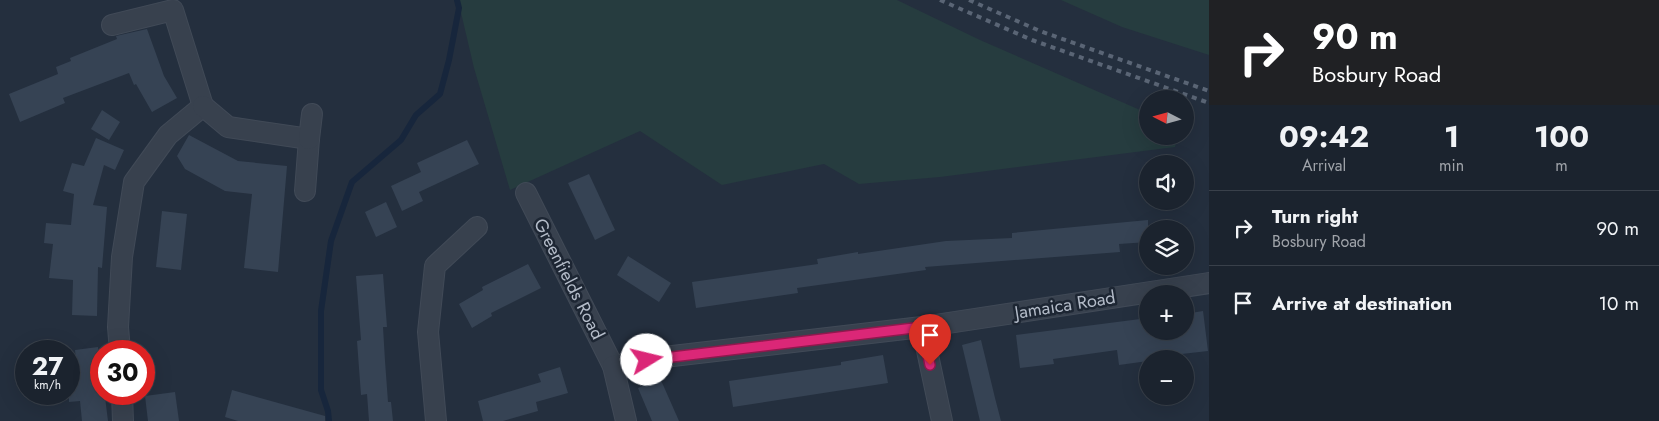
<!DOCTYPE html>
<meta charset="utf-8">
<style>
:root{--surface:#1b232e;--page:#282f3a;--text:#f1f3f6;--muted:#a0a4aa;--line:#39404a}
body{margin:0;font-family:Jost,sans-serif;background:var(--page);color:var(--text);height:100vh;display:flex;flex-direction:column;font-size:19px;white-space:nowrap}
*{box-sizing:border-box;margin:0}
p{font-size:16px;color:var(--muted)}
.icon{flex:none;width:28px;height:28px;fill:none;stroke:currentColor;stroke-width:2;stroke-linecap:round;stroke-linejoin:round}
.map{position:relative;flex:1;overflow:hidden}
.sheet{display:flex;flex-direction:column;background:var(--surface);width:450px}
.sheet>*{flex:none}
.hud{background:#202124;color:#fff;overflow:hidden}
.needle{width:32px;rotate:276deg}
.tools{position:absolute;left:1139px;top:90px;display:grid;gap:10px}
.tools a{display:grid;place-items:center;width:55px;height:55px;border-radius:50%;background:var(--surface);box-shadow:0 5px 20px #0002,0 0 0 1px var(--line);font-size:25px}
.speed{position:absolute;left:15px;top:340px;display:flex;gap:10px;font-size:25px;font-weight:700;text-align:center}
.speed>*{display:grid;place-content:center;width:65px;height:65px;border-radius:50%;background:var(--surface);box-shadow:0 5px 20px #0002,0 0 0 1px var(--line);line-height:1}
.speed small{font-size:12px;font-weight:400}
.speed .limit{border:8px solid #d22;background:#fff;color:#111}
.pin{position:absolute;display:grid;place-items:center;width:42px;height:42px;color:#fff;margin:-51px -21px;border-radius:50% 50% 50% 0;rotate:-45deg;box-shadow:0 0 5px #0007}
.pin .icon{rotate:45deg}
.me{position:absolute;width:55px;margin:-28px;rotate:81deg;stroke-linejoin:round;filter:drop-shadow(0 0 4px #0008)}
.turn{display:flex;align-items:center;gap:18px;height:105px;padding:0 20px;font-size:22px}
.turn .icon{width:65px;height:65px;stroke-width:2.5}
.turn b{display:block;font-size:35px;line-height:42px}
.eta{display:flex;justify-content:space-evenly;align-items:center;height:85px;text-align:center}
.eta b{font-size:30px;font-weight:700;line-height:35px}
ul{padding:0;list-style:none}
li{display:flex;align-items:center;gap:15px;height:75px;padding:0 20px;border-top:1px solid var(--line)}
li div{flex:1}
li b{display:block;font-size:19px}
li em{font-style:normal}
main{display:flex;flex:1;min-height:0}
.map>svg:first-child{display:block}
.green{fill:#263c3f}
.lines{fill:none;stroke-linecap:round;stroke-linejoin:round}
.stream{stroke:#17263c;stroke-width:6}
.building{fill:#364354}
.minor-casing{stroke:#414a57;stroke-width:22}
.minor{stroke:#38414e;stroke-width:20}
.rail{stroke:#5a6575;stroke-width:4;stroke-dasharray:5 5;stroke-linecap:butt}
.route-casing{stroke:#8e194d;stroke-width:12}
.route{stroke:#db2777;stroke-width:9}
.labels{text-anchor:middle;stroke-width:5;stroke-linejoin:round;paint-order:stroke}
.street-label{font-size:18px;fill:#b4bcc9;stroke:#1d2633}
</style>
<main>
<div class="map">
<svg width="1209" height="421" viewBox="0 0 1209 421">
<rect width="100%" height="100%" fill="#242f3e"/>
<g class="green">
<path d="M458,0H897L980,40L1147,113L1148,136H1178L1175,147L940,177L859,184L824,164L722,185L640,131L510,190L474,68Z"/>
<path d="M1061,0H1209V55L1122,27Z"/>
</g>
<g class="lines">
<path class="stream" d="M329,421L328,411L321,390V311L331,241L352,182L401,140L416,115L440,94L449,60L459,8L457,0"/>
</g>
<g class="building">
<path d="M147,29L164,76L177,98L152,112L136,84L134,85L129,73L63,98L65,103L20,122L9,94L58,74L56,67L71,61L70,58L117,39L116,36Z"/>
<path d="M102,110L120,122L109,140L91,129Z"/>
<path d="M189,135L238,161L287,166L278,272L244,268L252,194L225,191L185,169L177,156Z"/>
<path d="M96,138L124,150L115,170L104,165L93,205L107,207L102,268L98,267L97,316L72,315L73,280L49,278L53,244L44,243L46,223L71,225L74,194L63,191L72,163L84,166Z"/>
<path d="M467,140L479,164L419,192L423,201L402,211L391,186L421,172L417,163Z"/>
<path d="M589,174L615,230L595,240L568,183Z"/>
<path d="M386,202L397,227L376,237L365,212Z"/>
<path d="M162,211L187,214L181,270L156,267Z"/>
<path d="M1148,220V242L1119,244L1120,252L925,267L926,270L797,288L798,293L696,308L692,282L818,264L817,259L858,252V254L946,241L1012,238V233Z"/>
<path d="M628,256L671,283L659,302L617,275Z"/>
<path d="M528,264L541,288L491,313L492,316L472,328L459,304L483,290L482,287Z"/>
<path d="M383,274L387,327H383L385,361L388,402H391L393,421H369L367,394L361,395L357,341L361,340L356,276Z"/>
<path d="M1203,311L1208,351L1155,357L1148,359V361L1119,365L1117,350L1053,359L1054,364L1020,368L1016,335L1148,318V331H1185V314Z"/>
<path d="M981,340L995,398L1001,421H980L962,345Z"/>
<path d="M98,347L101,398L105,397L108,421H82L80,401L69,402V382L78,380L75,350Z"/>
<path d="M883,355L888,383L733,407L729,381L841,365V362Z"/>
<path d="M560,367L568,393L536,402L538,411L503,421H483L478,401L541,382L538,374Z"/>
<path d="M660,378L679,421H652L638,388Z"/>
<path d="M232,390L325,416V421H238L225,417Z"/>
<path d="M175,392L179,421H148L145,396Z"/>
</g>
<g class="lines">
<defs>
<g id="minor">
<path d="M112,25L173,10L203,106L168,135L134,182L122,257L118,327L120,351"/>
<path d="M203,106L228,127L309,139L305,191"/>
<path d="M309,139L312,114"/>
<path d="M526,193L613,366"/>
<path d="M922,327L942,421"/>
<path d="M122,394L123,421"/>
<path d="M436,421L428,332L435,266L477,227"/>
<path d="M626,421L613,366L664,357L922,327L1209,283"/>
</g>
</defs>
<use href="#minor" class="minor-casing"/>
<use href="#minor" class="minor"/>
<g class="rail">
<path d="M940,0L1032,40L1209,103"/>
<path d="M969,0L1040,31L1209,91"/>
</g>
</g>
<g class="lines">
<defs>
<path id="route" d="M647,360L922,327L930,365"/>
</defs>
<use href="#route" class="route-casing"/>
<use href="#route" class="route"/>
</g>
<g class="labels">
<g class="street-label">
<text transform="translate(569 279) rotate(63)" y="6">Greenfields Road</text>
<text transform="translate(1065 305) rotate(-9)" y="6">Jamaica Road</text>
</g>
</g>
</svg>
<div class="tools">
<a><svg class="needle" viewBox="-14 -14 28 28"><path d="M0-13l5 13h-10z" fill="#e53935"/><path d="M0 13l5-13h-10z" fill="#a0a4aa"/></svg></a>
<a><svg class="icon" aria-label="sound" viewBox="0 0 24 24"><path d="M4 9h4l5-4v14l-5-4H4zM17 9q2 3 0 6"/></svg></a>
<a><svg class="icon" aria-label="layers" viewBox="0 0 24 24"><path d="M12 4l9 5-9 5-9-5zM3 14l9 5 9-5"/></svg></a>
<a>+</a>
<a>−</a>
</div>
<div class="speed"><div>27<small>km/h</small></div><div class="limit">30</div></div>
<div class="pin" style="left:930px;top:365px;background:#d93025"><svg class="icon" aria-label="arrive" viewBox="0 0 24 24"><path d="M6 21V4h12l-3 4 3 4H6"/></svg></div>
<svg class="me" style="left:647px;top:360px" viewBox="-20 -20 40 40"><circle r="19" fill="#fff"/><path d="M0-13L10 11 0 6-10 11z" fill="#db2777"/></svg>
</div>
<section class="sheet">
<div class="hud">
<div class="turn"><svg class="icon" aria-label="right" viewBox="0 0 24 24"><path d="M7 20v-9h11M14 6l5 5-5 5"/></svg><div><b>90 m</b>Bosbury Road</div></div>
</div>
<div class="eta">
<div><b>09:42</b><p>Arrival</p></div>
<div><b>1</b><p>min</p></div>
<div><b>100</b><p>m</p></div>
</div>
<ul>
<li><svg class="icon" aria-label="right" viewBox="0 0 24 24"><path d="M7 20v-9h11M14 6l5 5-5 5"/></svg><div><b>Turn right</b><p>Bosbury Road</p></div><em>90 m</em></li>
<li><svg class="icon" aria-label="arrive" viewBox="0 0 24 24"><path d="M6 21V4h12l-3 4 3 4H6"/></svg><div><b>Arrive at destination</b></div><em>10 m</em></li>
</ul>
</section>
</main>
